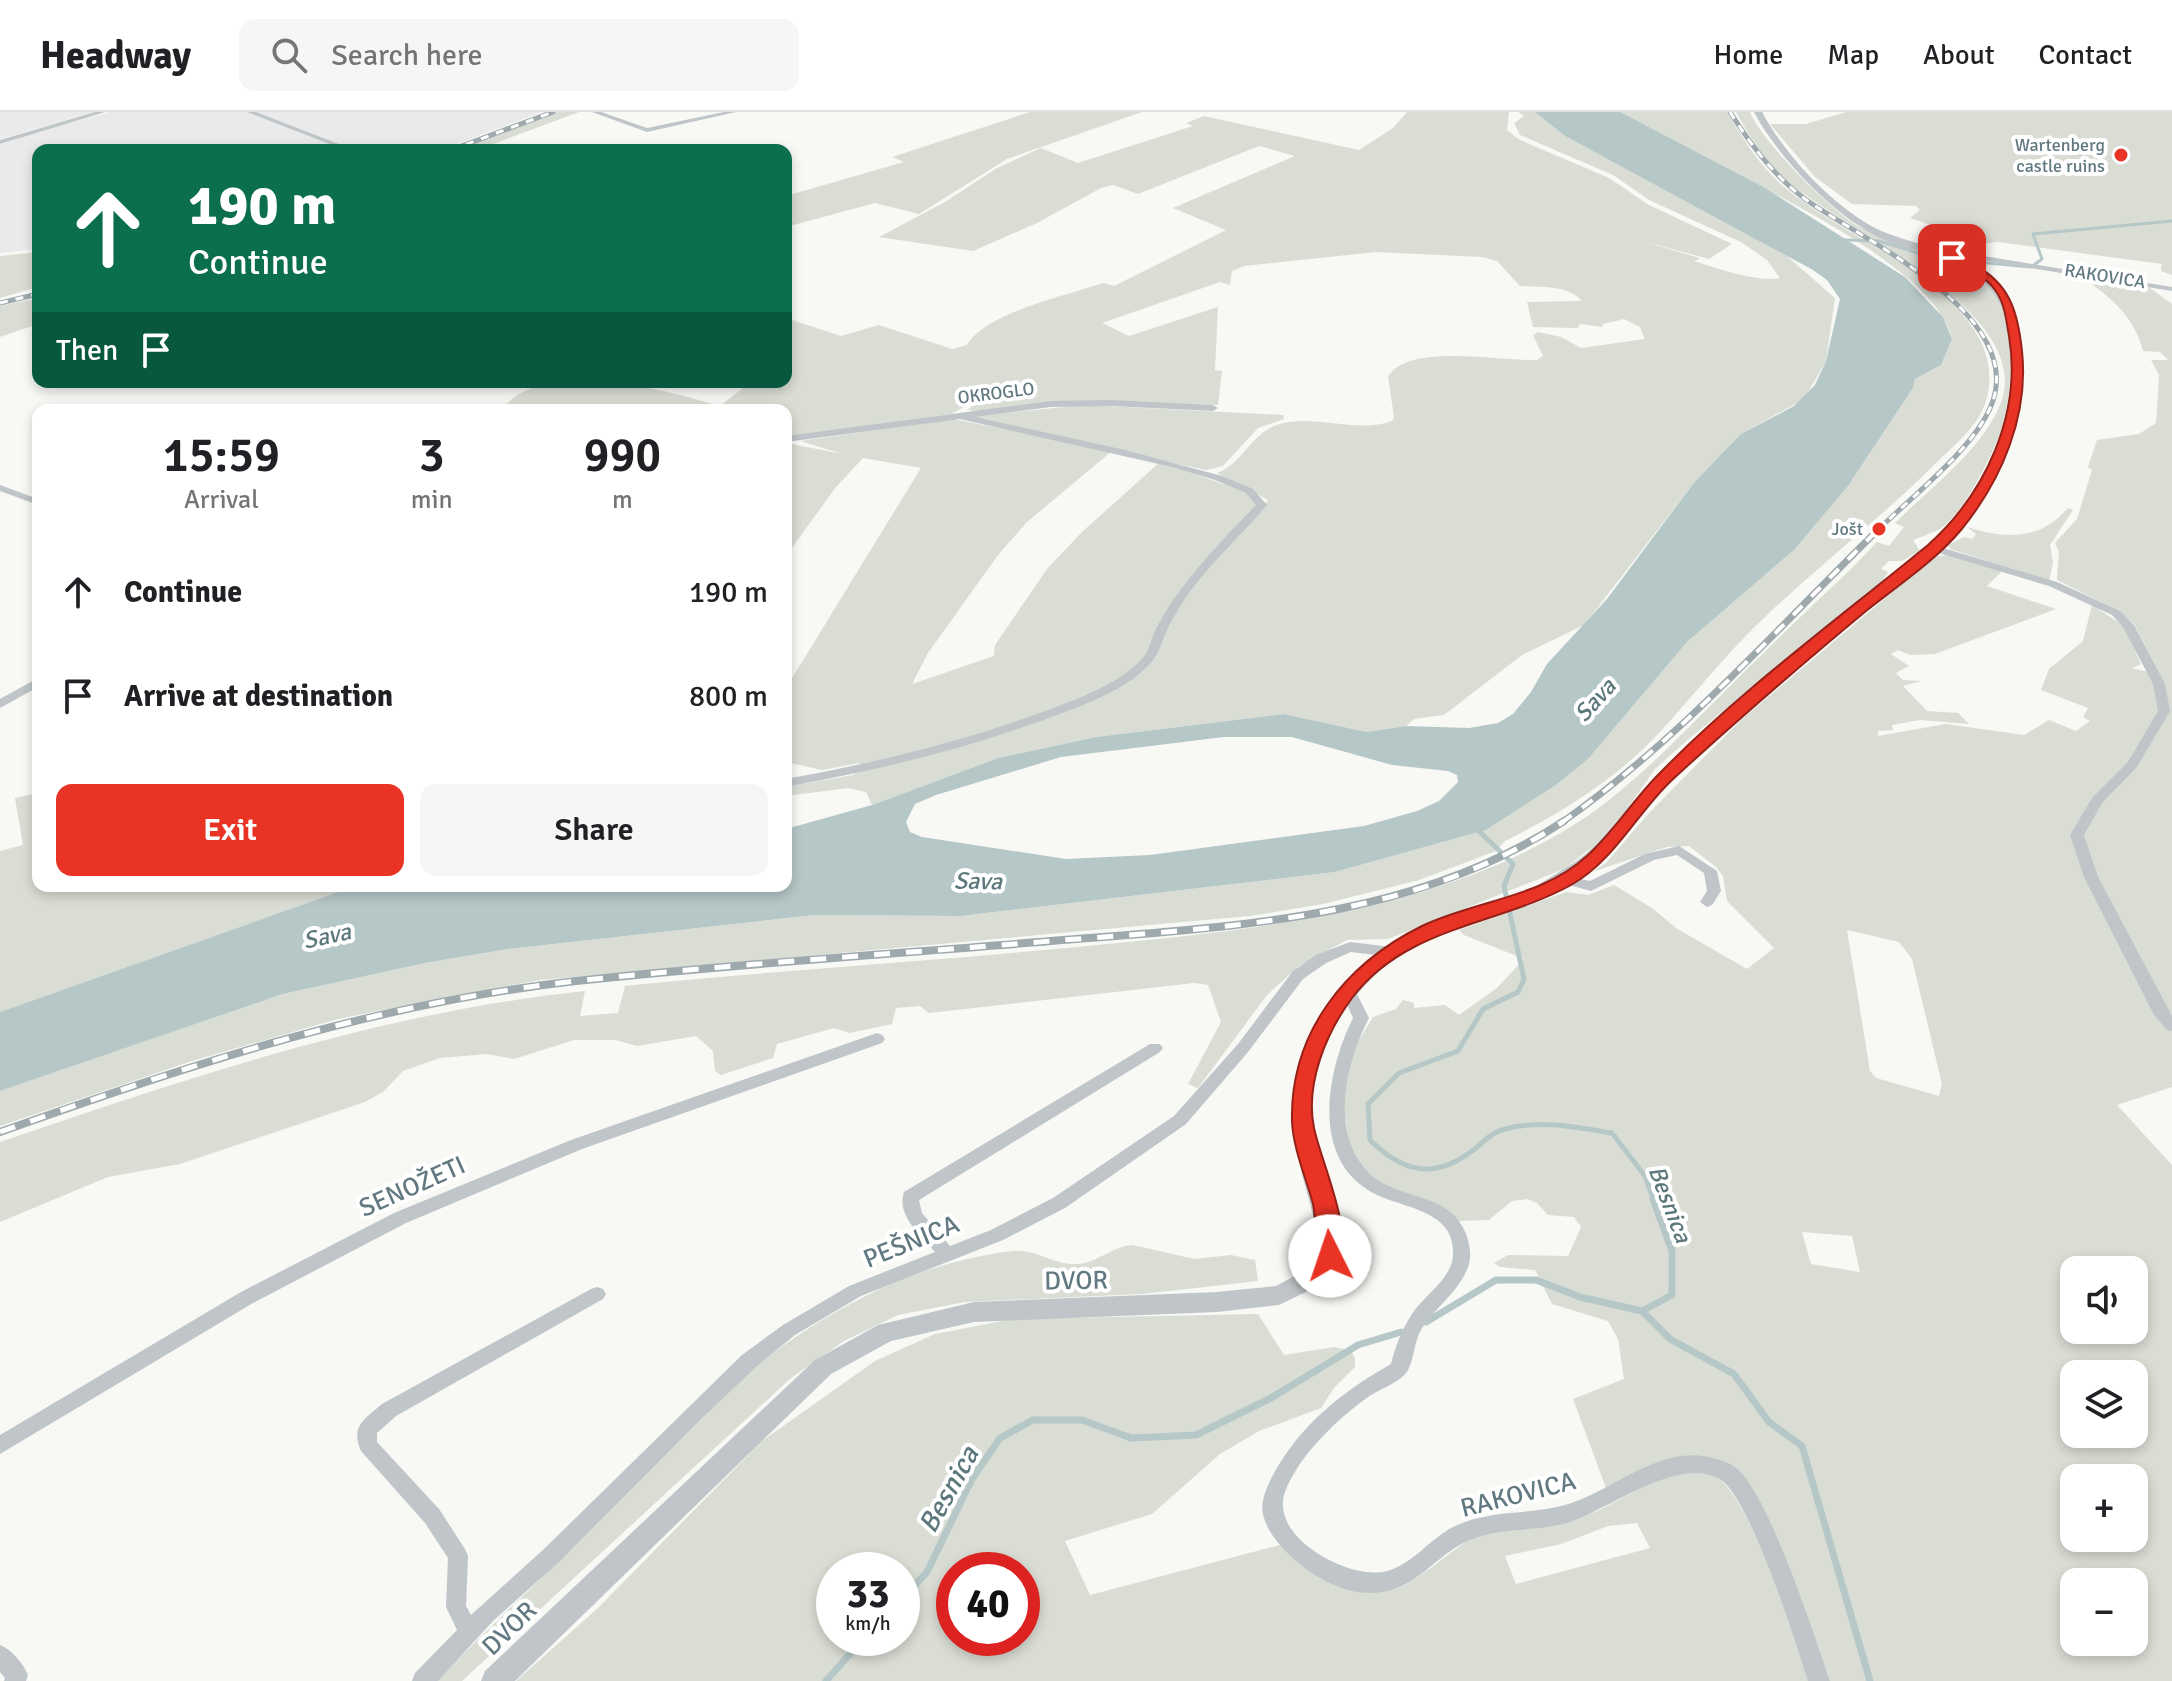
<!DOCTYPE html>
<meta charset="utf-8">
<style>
:root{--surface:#fff;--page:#f6f6f6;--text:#202124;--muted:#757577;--line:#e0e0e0;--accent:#e93325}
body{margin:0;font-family:Signika,sans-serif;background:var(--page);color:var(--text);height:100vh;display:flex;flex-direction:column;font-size:30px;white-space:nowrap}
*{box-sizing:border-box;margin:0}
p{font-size:26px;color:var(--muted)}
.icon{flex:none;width:44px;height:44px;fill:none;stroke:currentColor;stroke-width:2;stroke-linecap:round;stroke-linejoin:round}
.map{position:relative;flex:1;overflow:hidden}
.details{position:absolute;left:32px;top:292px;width:760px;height:488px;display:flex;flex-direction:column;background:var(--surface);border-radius:16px;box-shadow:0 4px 12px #0003}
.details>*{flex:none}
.hud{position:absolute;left:32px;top:32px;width:760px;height:244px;border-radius:16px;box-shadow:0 4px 12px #0003;background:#0b6e4f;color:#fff;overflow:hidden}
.buttons{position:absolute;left:2060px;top:1144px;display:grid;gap:16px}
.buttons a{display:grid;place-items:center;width:88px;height:88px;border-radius:16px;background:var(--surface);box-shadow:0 4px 12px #0003;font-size:40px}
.speed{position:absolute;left:816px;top:1440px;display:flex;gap:16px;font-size:40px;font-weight:700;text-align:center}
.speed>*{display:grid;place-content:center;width:104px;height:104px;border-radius:50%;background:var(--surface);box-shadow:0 4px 12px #0003;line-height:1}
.speed small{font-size:20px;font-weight:400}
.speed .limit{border:12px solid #d22;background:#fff;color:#111}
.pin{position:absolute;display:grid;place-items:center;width:68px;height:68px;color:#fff;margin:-34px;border-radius:16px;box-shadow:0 4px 12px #0006}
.me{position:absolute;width:88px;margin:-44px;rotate:356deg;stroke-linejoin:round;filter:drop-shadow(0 0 6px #0008)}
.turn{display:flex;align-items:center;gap:28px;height:168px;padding:0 24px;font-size:36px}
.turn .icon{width:104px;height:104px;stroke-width:2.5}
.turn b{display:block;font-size:56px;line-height:68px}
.then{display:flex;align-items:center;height:76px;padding:0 24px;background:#0003;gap:16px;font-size:30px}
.eta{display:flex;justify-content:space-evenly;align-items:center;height:136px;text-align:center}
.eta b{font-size:48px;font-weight:600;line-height:56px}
.cta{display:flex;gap:16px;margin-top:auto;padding:16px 24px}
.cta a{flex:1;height:92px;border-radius:16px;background:var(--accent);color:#fff;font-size:32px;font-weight:600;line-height:92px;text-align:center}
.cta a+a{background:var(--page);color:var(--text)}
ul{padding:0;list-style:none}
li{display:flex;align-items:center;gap:24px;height:104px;padding:0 24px}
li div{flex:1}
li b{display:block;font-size:30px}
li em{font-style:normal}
header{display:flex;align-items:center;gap:48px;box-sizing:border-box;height:112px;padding:0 40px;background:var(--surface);border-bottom:2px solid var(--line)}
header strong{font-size:38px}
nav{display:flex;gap:44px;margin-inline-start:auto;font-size:28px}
.search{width:560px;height:72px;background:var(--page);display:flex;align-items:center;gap:20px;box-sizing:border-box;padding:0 28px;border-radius:16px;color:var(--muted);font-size:30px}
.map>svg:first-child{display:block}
.built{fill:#e9eae9}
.green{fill:#d9ddd4;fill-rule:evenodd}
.water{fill:#b6c7c8;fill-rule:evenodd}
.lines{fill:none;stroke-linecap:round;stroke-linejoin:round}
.stream-far2{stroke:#b6c7c8;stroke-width:3}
.stream-far1{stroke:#b6c7c8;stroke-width:5}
.stream{stroke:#b6c7c8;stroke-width:7}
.minor{fill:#bfc5c8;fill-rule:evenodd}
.tertiary{fill:#bfc5c8;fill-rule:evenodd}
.rail-far2-casing{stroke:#9ea9ad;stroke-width:5}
.rail-far1-casing{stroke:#9ea9ad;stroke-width:7}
.rail-casing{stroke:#9ea9ad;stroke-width:8}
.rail-far2{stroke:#fff;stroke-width:3;stroke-dasharray:8;stroke-linecap:butt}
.rail-far1{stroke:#fff;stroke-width:4;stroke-dasharray:13;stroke-linecap:butt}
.rail{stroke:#fff;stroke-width:5;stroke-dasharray:16;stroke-linecap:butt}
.route{fill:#e93325;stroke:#972118;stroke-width:2}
.poi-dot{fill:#e93325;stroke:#fff;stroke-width:3}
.labels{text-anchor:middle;stroke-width:8;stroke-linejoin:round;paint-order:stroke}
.far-poi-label{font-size:18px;fill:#627981;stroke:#fff;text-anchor:end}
.far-street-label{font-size:18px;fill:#627981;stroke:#fff}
.water-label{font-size:24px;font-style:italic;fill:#5d787c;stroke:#fff}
.near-street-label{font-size:26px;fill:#627981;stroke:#fff}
.near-water-label{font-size:28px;font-style:italic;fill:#5d787c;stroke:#fff}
</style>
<header>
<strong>Headway</strong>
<div class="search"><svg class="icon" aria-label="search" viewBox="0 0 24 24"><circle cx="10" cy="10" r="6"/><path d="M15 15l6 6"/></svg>Search here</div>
<nav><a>Home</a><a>Map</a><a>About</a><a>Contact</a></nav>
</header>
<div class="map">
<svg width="2172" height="1569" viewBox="0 0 2172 1569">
<rect width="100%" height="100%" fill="#f8f8f5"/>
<g class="built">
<path d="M0,0H94L0,27Z"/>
<path d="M110,0H542L440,38H38V137L0,141V33L34,20Z"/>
</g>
<g class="green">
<path d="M557,0H579L477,38H455Z"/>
<path d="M1030,0H1142L1007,47L919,102L875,91L786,115V84L904,50L892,45Z"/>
<path d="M1407,0H1509L1507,18L1520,28L1609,66L1649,93L1732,132L1709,147L1638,128L1696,145L1700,147L1694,149C1715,156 1760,171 1780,166L1767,148L1741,130L1649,88L1613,63L1520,23L1514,11L1524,4L1519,0H1535L1565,24L1781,139L1835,186L1826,249L1804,287L1741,322L1724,339L1693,372L1584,513L1522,543L1444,603L1414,607L1406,614L1367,620L1284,602L1096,625L998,646L872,693L866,680L849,676L786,684V675L853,663L863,657L859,651L822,658L786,650V576L921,356L863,346L836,375L786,444V331L843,342L800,329L954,307L1112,339L1027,410L998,443L928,541L912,572L994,544L995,533L1047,457L1082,420L1160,350L1249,381L1266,391L1268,388L1217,361C1243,352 1251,320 1280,312C1316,302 1357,322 1392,309L1394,305L1388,265C1407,230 1503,250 1537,248L1543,244L1533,223L1538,220L1561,225L1581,236L1645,227L1640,215L1624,207L1603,212V215L1580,212L1578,216L1533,215L1527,190L1582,189C1570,173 1539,175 1520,174L1497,149L1482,145L1376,140L1244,154L1232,159L1230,173L1220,170L1102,211L1129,224L1218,195L1215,258L1222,259L1218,293L1072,289L975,299L968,298L973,293L970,292L951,302L786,325V298H501C545,243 663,278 720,294L743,276L724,270H786V206L841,224L879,213L952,237L967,233C986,200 1066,184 1103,171L1114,174L1226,118L1173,96L1295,44L1259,34L1138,82L1113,73L1101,76L1037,111L973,139L879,125L945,90L997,56L1041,36L1078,51L1193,14L1186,11L1204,4L1359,38L1393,16Z"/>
<path d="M1620,0H1727C1745,30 1762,58 1790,80C1847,125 1946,162 1980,228C1992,252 1993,279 1980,303C1969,322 1950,337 1935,352C1882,405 1823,450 1768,502C1728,539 1695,582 1658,622C1615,668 1561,701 1505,729L1496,739L1419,768L1323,792L1250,804L540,868L458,883L338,907L192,949L0,1014V979L283,882L425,851L508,837L815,803L961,804L1335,760L1486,718L1556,673L1588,647L1687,530L1794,438L1848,374L1913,276L1915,267L1941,253L1952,227C1933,141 1694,48 1620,0Z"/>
<path d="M1736,0H1750C1761,29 1835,103 1863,117C1903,137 1957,142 1989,172C2020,201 2013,288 1999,324C1989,349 1961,407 1936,419C1929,422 1921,425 1913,428L1920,439L1902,449H1889L1881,457L1888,460L1881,472L1691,625L1655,657L1625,700L1596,732L1564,757L1388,827L1347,828L1299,854L1267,883L1198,976L1188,972L1221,910L1208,873L1194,871L929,901L920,894L896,896L892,912L850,921L834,916L777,932L773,946L721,963L715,959L713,939L696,924L637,934L615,928H574L514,947L487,942L440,946L403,959L383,980L365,990L180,1052L108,1065L0,1110V1030C190,965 384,900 585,879L580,904L618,901L625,874C789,857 953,848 1117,831C1268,816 1424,799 1559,722C1620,687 1669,635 1718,586C1761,543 1804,501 1849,459L1877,430L1889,434L1904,415L1895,411C1930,376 1981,339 2000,293C2038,202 1845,118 1791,72C1767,52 1751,27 1736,0Z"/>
<path d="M1846,0H2172V163L2161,159L2162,152L1998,130L1972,133L1944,131L1941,128L1944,123L1933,114L1910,106L1920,98L1916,94L1852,92L1815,65L1770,12H1806Z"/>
<path d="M38,140V175L0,186V144Z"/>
<path d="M2077,163L2147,174L2172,192V975L2117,993L2172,1053V1569H1827L1777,1428L1733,1353L1606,1376L1573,1287L1624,1267L1618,1227L1608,1209L1552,1192L1535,1158L1500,1155L1494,1151L1508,1143L1568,1144L1581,1115L1574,1105L1548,1103L1537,1091L1527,1087L1512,1089L1489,1108L1458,1109L1365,1066L1350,1036L1341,982L1350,943L1373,905L1396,897L1403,888L1414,891V896L1445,893L1459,903L1497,876L1524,847L1464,823L1459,818L1566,780L1588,783L1614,773L1652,796L1676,816L1747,857L1774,836L1727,789L1723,764L1716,755L1689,734L1667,735L1592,760L1606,751L1648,702L1741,608L1934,445L1946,443L2003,458L1987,474L2056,497L1935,542L1910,543L1898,538L1891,542L1909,554L1896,561L1903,568L1922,569L1903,574L1927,599L1958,601L1969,612L1920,608L1892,613L1893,618L1878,619V624L1946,612L2024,623L2049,608L2076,619L2090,609L2083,605L2088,596L2041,578L2049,557L2083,529L2092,493L2124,514L2141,552L2132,556L2160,563L2134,512L2117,498L2057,468L2059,440L2055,431L2077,407L2092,358L2088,355L2097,328L2139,322L2156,311L2159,263L2151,248H2168L2160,240L2143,239C2135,204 2106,180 2077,163ZM1847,818L1899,830L1912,847L1942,972L1939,984L1876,966L1870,959ZM1802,1120L1852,1124L1860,1160L1811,1152ZM2074,1158H2134V1218H2074ZM2074,1262H2134V1322H2074ZM2074,1366H2134V1426H2074ZM2074,1470H2134V1530H2074Z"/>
<path d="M38,186V212L0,225V194Z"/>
<path d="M1085,293L1283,303L1284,307L1258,316L1223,354L1206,358L977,308L974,304Z"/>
<path d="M2068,396L2073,398L2050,433L2053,451L2049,469L1950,437L1948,433L1964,425L1972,427L1976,422L1967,415C2005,427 2040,429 2068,396Z"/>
<path d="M38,681V774H366L341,779L0,900V739L23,733L15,686Z"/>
<path d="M1133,1133L1194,1147L1231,1143L1255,1148L1258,1169L1142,1182L965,1190L898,1203L844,1229L791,1266L462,1569H437C497,1506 562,1449 622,1386C649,1359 672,1327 700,1301C789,1221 890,1154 1012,1139C1035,1136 1053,1153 1076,1152C1096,1152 1112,1134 1133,1133Z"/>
<path d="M1258,1202L1284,1243L1334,1235L1350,1238L1355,1246V1255L1334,1276L1321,1296L1259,1319L1220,1342L1152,1402L1065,1429L1090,1483L1280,1433C1309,1459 1353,1488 1395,1477C1416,1472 1452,1436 1476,1424C1507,1410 1559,1414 1595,1400C1624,1388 1682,1345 1713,1362C1750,1383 1797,1525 1811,1569H516L598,1496L762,1329L875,1249L935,1222L1013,1207ZM1637,1411L1650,1436L1516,1472L1505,1444L1561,1432L1608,1414ZM834,1458H902V1526H834ZM954,1458H1022V1526H954Z"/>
</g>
<path class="water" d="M1535,0H1620L1765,76L1905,165L1943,205L1952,227L1941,253L1915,267L1913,276L1848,374L1794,438L1687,530L1588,647L1556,673L1486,718L1335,760L961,804L815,803L508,837L425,851L283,882L0,979V900L341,779L366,774H786V717L872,693L998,646L1096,625L1284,602L1367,620L1406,614L1469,616L1498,611L1513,602L1531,580L1547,552L1607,487L1693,372L1724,339L1741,322L1794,294L1815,273L1826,249L1840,187L1827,168L1813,158L1565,24ZM1224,625H1292L1392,653L1448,659L1457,663L1458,670L1439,689L1417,699L1364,714L1150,743L1066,747L922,725L910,720L906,710L915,692L936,683L1061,645Z"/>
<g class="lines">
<path class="stream-far2" d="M1845,128L1879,129L1934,146L2031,155L2042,147L2033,122L2172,109"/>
<path class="stream-far1" d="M1477,717L1513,752L1504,774L1524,867L1518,880L1483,897L1458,939L1399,961L1368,992L1370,1028C1402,1060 1434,1068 1472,1039C1482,1032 1490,1021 1502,1018C1537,1007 1577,1015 1612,1021L1645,1064L1654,1089"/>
<g class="stream">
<path d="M1642,1199L1670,1227L1734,1262L1769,1310L1802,1334L1870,1569"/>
<path d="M1426,1210L1496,1168H1536L1580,1185L1642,1199L1672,1183V1139L1653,1087"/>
<path d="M902,1487L927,1460L972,1367L1000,1326L1033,1308H1082L1131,1326L1196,1323L1271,1286L1358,1233L1401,1220"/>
<path d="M826,1569L864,1526"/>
</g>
<g class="minor">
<path d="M95,0H105L0,32V28Z"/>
<path d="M247,0H256L354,38H345Z"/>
<path d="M592,0H601L647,16L724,0H736L647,20Z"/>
<path d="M1923,134L2172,175V179L1920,138V134Z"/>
<path d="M1110,288L1213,293L1218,296L1213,299L1110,294L1051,295L975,305L1125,338L1222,364L1253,377L1267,393C1241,424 1210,451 1186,485C1180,495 1173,505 1168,516C1161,530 1160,542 1148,554C1124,578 1089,591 1057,603C969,636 879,658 786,675V667C876,651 965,629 1051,597C1082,585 1118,572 1141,548C1149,539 1150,531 1154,521C1158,512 1164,503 1169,494C1194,457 1225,425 1256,393L1246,381L1215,368L1172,355L960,307L786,330V324L1051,289Z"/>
<path d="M0,373L38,387V393L0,379Z"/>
<path d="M1933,433L2057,470L2120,499L2134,513L2165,572L2170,599L2137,655L2102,691L2084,723L2098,765L2172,904V919L2167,918L2154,903L2084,765L2070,723L2092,686L2128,650L2158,599L2153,572L2123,515L2112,503L2049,474L1929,438L1928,436Z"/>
<path d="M38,566V575L0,596V587Z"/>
<path d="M1679,734L1717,759L1721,779L1712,793L1707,795L1700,790L1707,779L1704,761L1677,743L1654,748L1591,779L1562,771L1560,768L1567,764L1590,769L1645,742Z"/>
<path d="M1538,776L1545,781L1543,784L1494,801L1487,796L1489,793Z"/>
<path d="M1350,830L1392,835L1399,840L1392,845L1351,840L1326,851L1303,867L1248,940L1186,1012L1065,1096L1003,1128L861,1184L795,1223L756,1255L701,1307L558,1451L493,1509L438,1569H412L415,1561L457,1518L446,1495L448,1446L425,1411L361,1339C350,1314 365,1307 382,1292L591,1177L597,1175L603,1177L606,1182L603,1187L396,1304L377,1321V1330L439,1397L465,1437L468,1444L466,1494L471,1503L544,1437L742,1243L783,1213L849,1174L935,1140C921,1124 896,1104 904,1080L1150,932H1160L1163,936L1160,940L919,1088L922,1101L950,1134L991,1118L1053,1086L1174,1004L1238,932L1293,859L1316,843Z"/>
<path d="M1348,873L1353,874L1369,906C1346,951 1328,1021 1370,1062C1399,1089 1450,1079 1466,1122C1470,1133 1472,1144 1468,1155C1458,1182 1432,1197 1419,1222C1414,1233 1413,1253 1406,1261C1399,1270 1381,1277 1371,1283C1339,1305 1299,1343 1285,1380C1269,1425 1346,1466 1383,1460C1412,1454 1428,1428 1453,1415C1487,1398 1524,1403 1561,1394C1612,1382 1660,1329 1716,1347C1722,1349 1730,1351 1735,1355C1768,1379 1815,1526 1830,1569H1808C1796,1531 1749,1381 1718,1366C1672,1344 1605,1403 1559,1413C1530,1419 1498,1416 1470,1428C1433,1443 1417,1481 1370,1481C1342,1481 1314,1465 1294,1447C1281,1436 1268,1421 1263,1403C1260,1389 1267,1375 1273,1363C1300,1313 1343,1279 1391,1252C1395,1235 1402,1217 1412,1202C1424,1183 1452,1167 1453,1143C1456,1095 1397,1097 1368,1078C1310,1042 1328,956 1353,906L1341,878L1343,874Z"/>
<path d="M877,921L882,923L885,927L882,931L582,1037L406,1111L253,1191L0,1342V1323L241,1180L394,1101L571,1028Z"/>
<path d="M0,1533C12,1538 23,1551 28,1563L26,1569H4L5,1566L0,1560Z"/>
</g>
<g class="tertiary">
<path d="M1754,0H1762C1784,41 1824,84 1863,109C1882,122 1905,127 1927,134V138C1865,141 1780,50 1754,0Z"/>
<path d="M1962,147C2000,161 2016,193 2021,231C2031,310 1994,390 1937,444C1911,467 1882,486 1856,508C1813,542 1771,577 1730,614C1709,633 1687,651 1668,672C1643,697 1570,796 1532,785L1529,781C1538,770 1573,754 1588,740C1613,717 1633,688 1657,664C1679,641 1705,620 1729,599C1766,566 1805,533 1845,502C1872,481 1900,462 1926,439C1979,390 2014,318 2011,246C2009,199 2000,176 1958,152L1957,150Z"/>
<path d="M1494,790L1503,796L1500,800C1479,807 1457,812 1437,821C1363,856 1306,929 1313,1013C1317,1058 1338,1099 1341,1144L1316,1175L1279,1193L1217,1200L974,1210L891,1229L831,1262L515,1569H481L485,1559L815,1248L878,1213L974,1190L1217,1180L1276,1174L1300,1161L1319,1141C1316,1098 1297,1058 1293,1015C1284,928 1347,848 1424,812C1446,802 1471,796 1494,790Z"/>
</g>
<defs>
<g id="rail-far2">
<path d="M1730,0C1751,33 1774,64 1805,87C1862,128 2029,203 1991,294C1973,337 1915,382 1881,415"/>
<path d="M451,38L553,0"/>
<path d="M0,191L38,182"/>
</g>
<path id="rail-far1" d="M1561,711C1680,628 1779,514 1883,413"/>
<path id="rail" d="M0,1020C188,953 377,891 576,869C734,852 893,842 1051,829C1225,815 1413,809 1564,709"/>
</defs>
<use href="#rail-far2" class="rail-far2-casing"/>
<use href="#rail-far1" class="rail-far1-casing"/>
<use href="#rail" class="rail-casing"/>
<use href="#rail-far2" class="rail-far2"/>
<use href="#rail-far1" class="rail-far1"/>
<use href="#rail" class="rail"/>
</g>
<path class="route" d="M1949,144C1958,144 1966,149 1974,153C2010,171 2018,201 2022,239C2029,303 2002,368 1961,418C1935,449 1897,474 1866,499C1800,554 1735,610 1672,668C1637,701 1614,749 1571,773C1499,813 1406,814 1352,886C1326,921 1305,972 1314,1016C1321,1050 1354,1119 1338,1151H1322C1313,1135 1317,1110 1313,1092C1306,1066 1293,1036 1292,1009C1290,921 1345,852 1422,814C1476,788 1542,786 1588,743C1613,720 1632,690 1656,665C1738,580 1837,508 1928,433C1986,381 2022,302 2009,224C2006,208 2005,191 1995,178C1985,163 1964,156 1949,148Z"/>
<g class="poi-dot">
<circle cx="2121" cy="43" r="8"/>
<circle cx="1879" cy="417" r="8"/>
</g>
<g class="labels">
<g class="far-poi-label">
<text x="2105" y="39">Wartenberg<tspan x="2105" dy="21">castle ruins</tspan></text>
<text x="1863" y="423">Jošt</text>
</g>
<g class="far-street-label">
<text transform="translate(2105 164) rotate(9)" y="6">RAKOVICA</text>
<text transform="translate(996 281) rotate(-7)" y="6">OKROGLO</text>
</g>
<g class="water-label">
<text transform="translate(1595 588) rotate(-48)" y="8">Sava</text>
<text transform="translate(978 769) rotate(1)" y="8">Sava</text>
<text transform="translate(327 824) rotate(-12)" y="8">Sava</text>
<text transform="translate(1670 1092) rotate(69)" y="8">Besnica</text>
</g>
<g class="near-street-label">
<text transform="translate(412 1074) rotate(-24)" y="9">SENOŽETI</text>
<text transform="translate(911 1129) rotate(-22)" y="9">PEŠNICA</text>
<text transform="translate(1076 1168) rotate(-1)" y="9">DVOR</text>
<text transform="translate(1518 1382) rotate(-14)" y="9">RAKOVICA</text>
<text transform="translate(509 1516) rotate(-44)" y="9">DVOR</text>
</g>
<g class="near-water-label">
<text transform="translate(948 1377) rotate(-61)" y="10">Besnica</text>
</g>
</g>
</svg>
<div class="buttons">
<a><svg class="icon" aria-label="sound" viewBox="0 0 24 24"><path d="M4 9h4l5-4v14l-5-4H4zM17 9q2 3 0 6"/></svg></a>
<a><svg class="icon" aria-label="layers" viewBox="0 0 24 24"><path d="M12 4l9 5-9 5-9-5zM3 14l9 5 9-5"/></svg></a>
<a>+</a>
<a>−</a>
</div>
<div class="speed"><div>33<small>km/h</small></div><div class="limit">40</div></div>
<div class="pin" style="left:1952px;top:146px;background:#d93025"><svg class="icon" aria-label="arrive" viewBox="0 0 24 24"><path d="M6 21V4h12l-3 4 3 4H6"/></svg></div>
<svg class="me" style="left:1330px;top:1144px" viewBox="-20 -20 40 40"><circle r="19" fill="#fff"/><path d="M0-13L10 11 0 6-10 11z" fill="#e93325"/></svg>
<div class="hud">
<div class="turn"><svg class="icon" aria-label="ahead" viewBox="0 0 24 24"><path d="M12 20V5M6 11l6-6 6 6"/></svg><div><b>190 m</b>Continue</div></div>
<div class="then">Then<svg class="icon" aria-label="arrive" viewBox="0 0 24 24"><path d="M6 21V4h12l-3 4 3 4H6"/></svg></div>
</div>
<section class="details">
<div class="eta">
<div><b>15:59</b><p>Arrival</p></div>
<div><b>3</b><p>min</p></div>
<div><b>990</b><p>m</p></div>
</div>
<ul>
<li><svg class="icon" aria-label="ahead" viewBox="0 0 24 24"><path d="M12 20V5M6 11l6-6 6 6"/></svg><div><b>Continue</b></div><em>190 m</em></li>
<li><svg class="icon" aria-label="arrive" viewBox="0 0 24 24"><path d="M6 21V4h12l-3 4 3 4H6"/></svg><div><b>Arrive at destination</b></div><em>800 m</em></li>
</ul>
<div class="cta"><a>Exit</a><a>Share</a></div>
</section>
</div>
